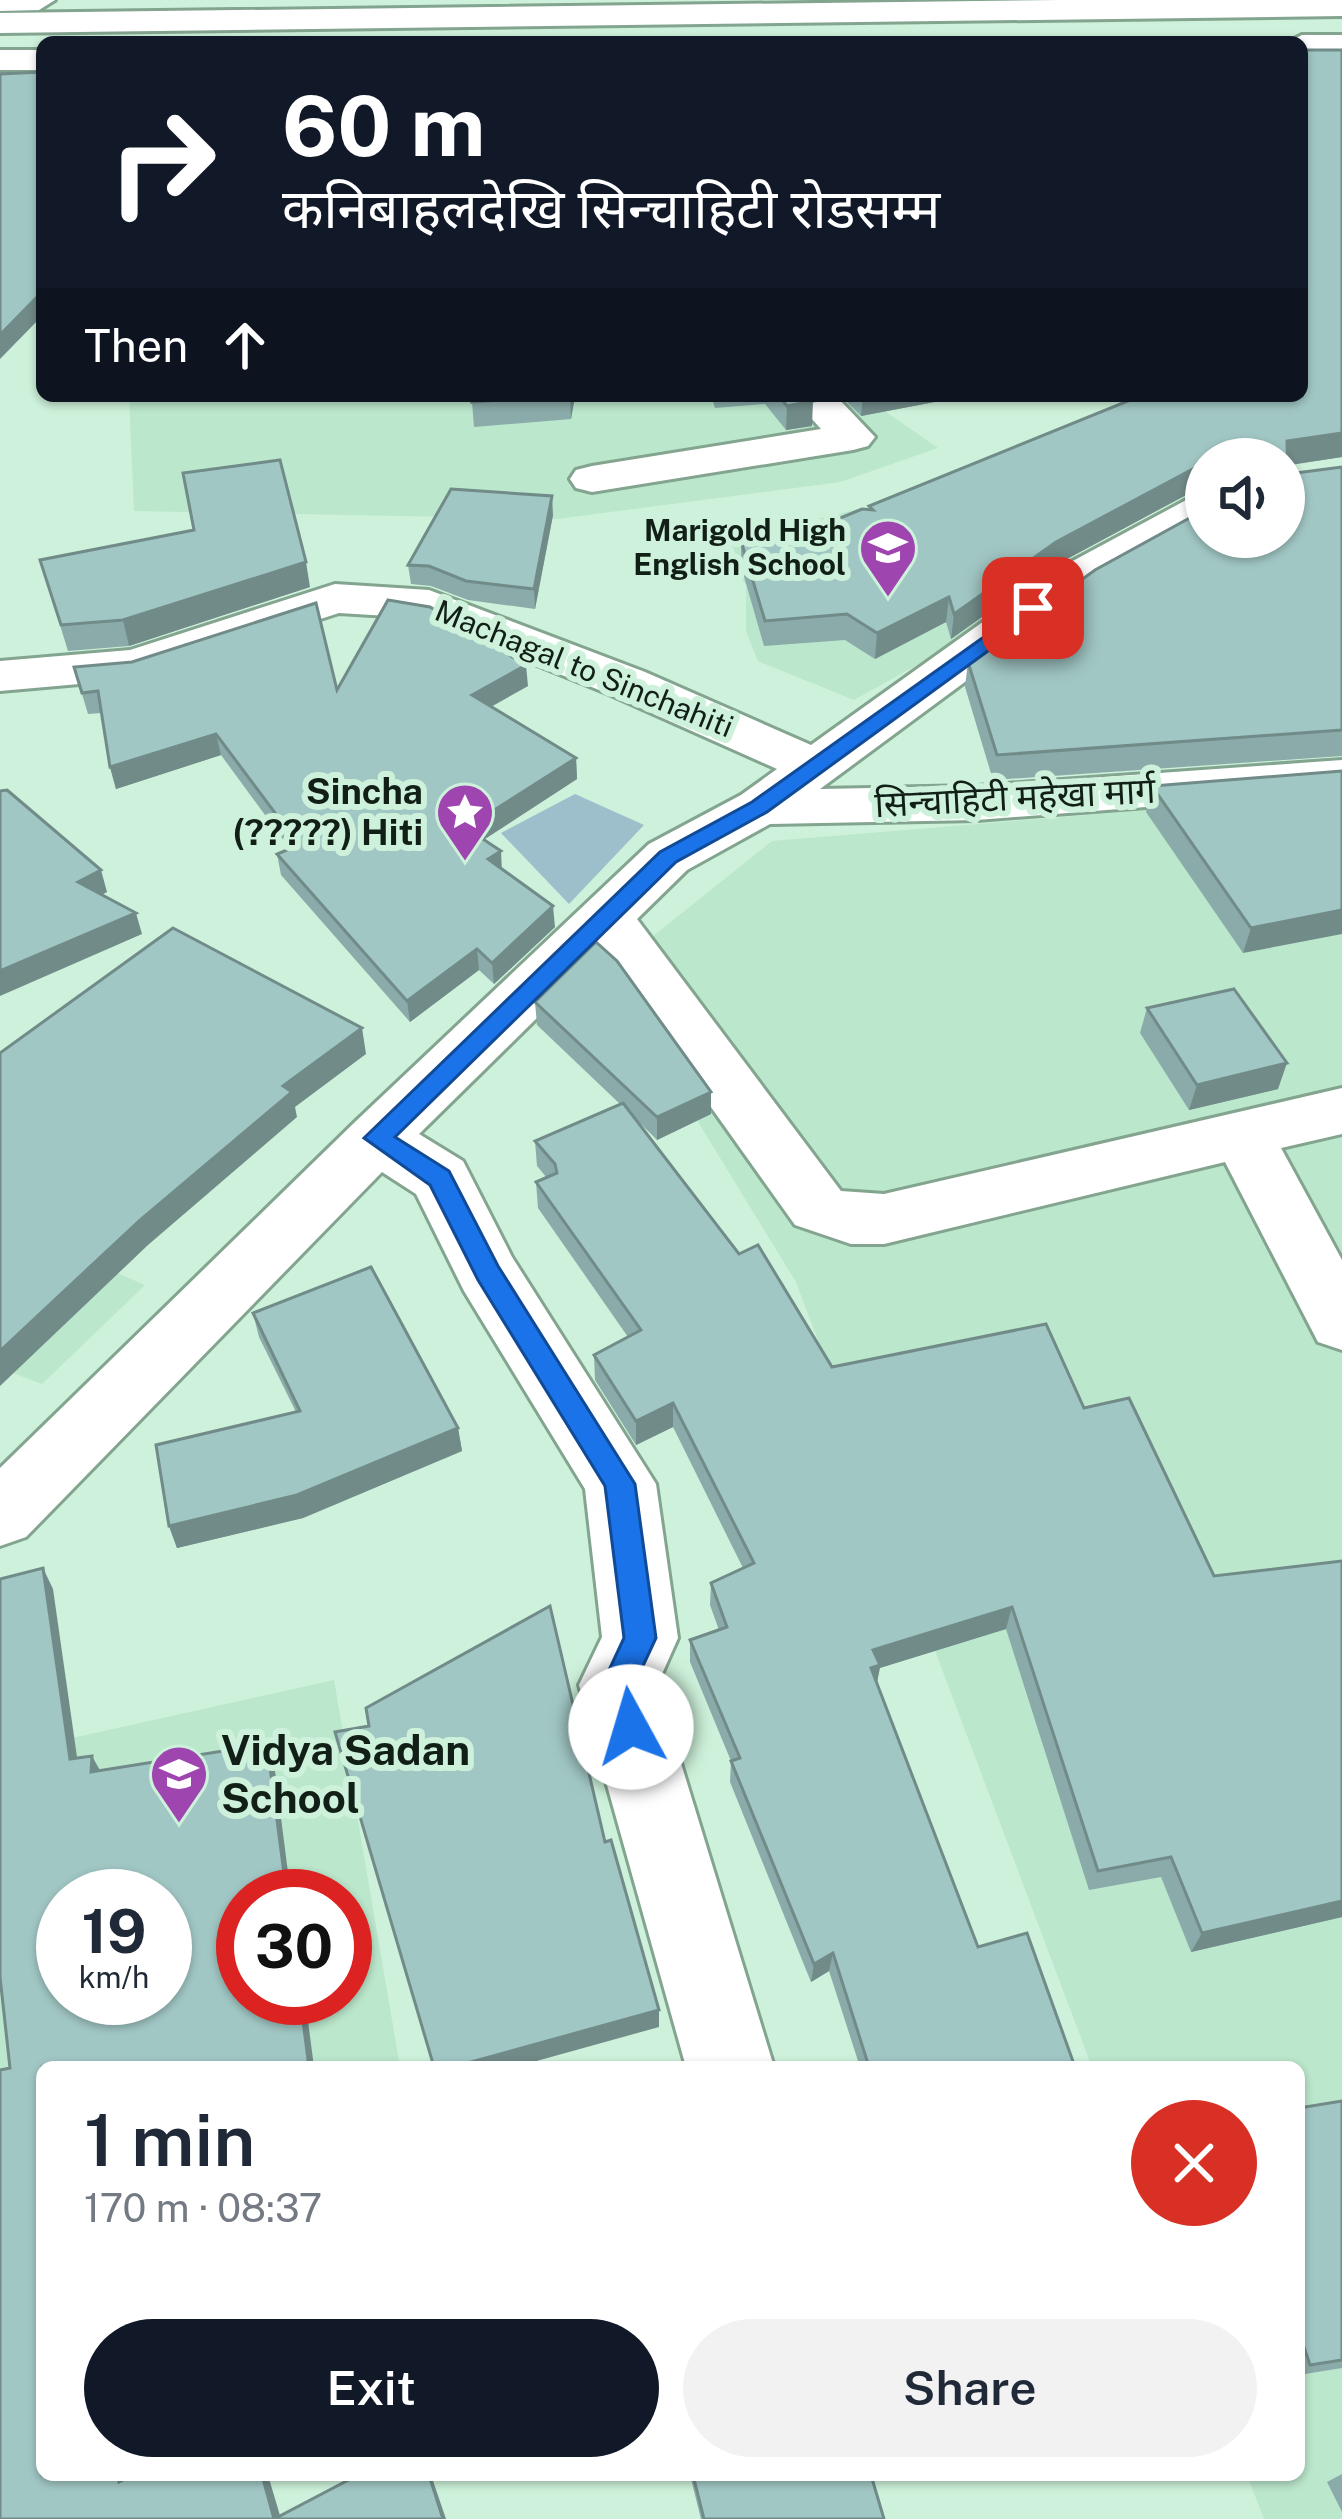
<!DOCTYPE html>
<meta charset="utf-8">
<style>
:root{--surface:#fff;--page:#f2f2f3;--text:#1f2937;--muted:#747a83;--accent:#111827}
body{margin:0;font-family:"Public Sans","Noto Sans Devanagari",sans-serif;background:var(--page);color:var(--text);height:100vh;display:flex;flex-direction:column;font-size:45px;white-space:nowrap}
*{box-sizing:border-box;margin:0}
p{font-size:39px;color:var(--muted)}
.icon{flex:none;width:66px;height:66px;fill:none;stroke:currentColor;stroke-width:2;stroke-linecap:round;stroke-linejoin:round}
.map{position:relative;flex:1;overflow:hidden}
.sheet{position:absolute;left:36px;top:2061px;width:1269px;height:420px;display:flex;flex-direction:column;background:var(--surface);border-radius:18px;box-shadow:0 3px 9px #0004}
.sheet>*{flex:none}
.top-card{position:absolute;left:36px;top:36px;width:1272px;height:366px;border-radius:18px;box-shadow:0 3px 9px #0004;background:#111827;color:#fff;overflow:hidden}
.fabs{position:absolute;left:1185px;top:438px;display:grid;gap:24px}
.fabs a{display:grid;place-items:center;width:120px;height:120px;border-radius:50%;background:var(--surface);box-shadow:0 3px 9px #0004;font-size:60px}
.speed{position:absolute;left:36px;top:1869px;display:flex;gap:24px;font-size:60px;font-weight:700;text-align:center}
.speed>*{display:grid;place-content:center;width:156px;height:156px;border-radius:50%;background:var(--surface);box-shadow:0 3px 9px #0004;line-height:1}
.speed small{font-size:30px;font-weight:400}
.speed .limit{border:18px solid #d22;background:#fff;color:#111}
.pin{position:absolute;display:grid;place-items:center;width:102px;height:102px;color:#fff;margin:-51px;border-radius:24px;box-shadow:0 6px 18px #0006}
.me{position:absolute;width:132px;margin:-66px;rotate:354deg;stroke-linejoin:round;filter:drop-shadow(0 0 9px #0008)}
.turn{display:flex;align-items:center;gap:42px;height:252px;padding:0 48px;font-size:54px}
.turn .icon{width:156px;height:156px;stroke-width:2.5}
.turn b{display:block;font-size:84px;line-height:102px}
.then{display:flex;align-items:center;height:114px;padding:0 48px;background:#0003;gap:24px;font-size:45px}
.round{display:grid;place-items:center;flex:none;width:126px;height:126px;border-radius:63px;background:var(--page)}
.headline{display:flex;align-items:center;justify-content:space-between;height:204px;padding:0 48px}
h1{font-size:72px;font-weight:600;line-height:90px}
.cta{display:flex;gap:24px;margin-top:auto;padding:24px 48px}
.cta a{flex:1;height:138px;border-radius:72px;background:var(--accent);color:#fff;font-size:48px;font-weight:600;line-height:138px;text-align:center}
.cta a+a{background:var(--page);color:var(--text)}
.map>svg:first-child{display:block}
.built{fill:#bbe7cc;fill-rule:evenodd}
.water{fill:#9dbecb}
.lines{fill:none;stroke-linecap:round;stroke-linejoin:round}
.minor-casing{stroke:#83a48f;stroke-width:6}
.major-casing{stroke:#83a48f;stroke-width:6}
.highway-casing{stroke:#83a48f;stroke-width:6}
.minor{fill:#fff;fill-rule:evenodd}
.major{fill:#fff;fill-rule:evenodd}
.highway{fill:#fff;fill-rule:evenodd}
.wall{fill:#8aaba9}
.shaded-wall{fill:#718b89}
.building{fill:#a1c7c4;stroke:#718b89;stroke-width:3;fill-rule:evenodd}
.route{fill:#1a73e8;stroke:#114b97;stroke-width:3}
.labels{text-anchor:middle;stroke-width:12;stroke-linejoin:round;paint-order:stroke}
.far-poi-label{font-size:30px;font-weight:bold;fill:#111f17;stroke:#cdf1da;text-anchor:end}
.far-street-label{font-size:30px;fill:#111f17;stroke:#cdf1da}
.poi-label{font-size:36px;font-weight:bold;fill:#111f17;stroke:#cdf1da;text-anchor:end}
.street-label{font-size:36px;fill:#111f17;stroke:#cdf1da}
.near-poi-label{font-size:42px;font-weight:bold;fill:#111f17;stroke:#cdf1da;text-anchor:start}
</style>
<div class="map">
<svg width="1342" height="2519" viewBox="0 0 1342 2519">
<rect width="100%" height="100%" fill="#cdf1da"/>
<g class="built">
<path d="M129,396H863L938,448L840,482L557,519L134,511Z"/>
<path d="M986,478L1080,531L1064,575L1011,613L854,700L758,661L746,631V585L719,543Z"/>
<path d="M1342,794V2519H1264L1247,2475H1299V2067H1092L796,1282L607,973L772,841Z"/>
<path d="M0,1154L10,1227L145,1285L42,1384L0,1368Z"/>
<path d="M334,1680L400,2067H62L58,2051L0,2069V1754ZM63,1896H165V1998H63ZM243,1896H345V1998H243Z"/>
</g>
<path class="water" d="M575,794L644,825L569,904L501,833Z"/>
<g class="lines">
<defs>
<g id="minor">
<path d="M791,396H836L875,437L868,446L853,450L592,492L576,488L570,479L576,470L592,466L821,429Z"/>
<path d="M1206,494V526L1088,591L820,789L977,786L1342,760V792L977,820L770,824L687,870L637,919L841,1191L884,1194L1342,1088V1134L1281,1148L1342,1260V1350L1318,1342L1225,1162L884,1244H851L795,1225L602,954L419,1134L463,1161L512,1257L656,1484L678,1638L657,1685L774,2067H686L579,1685L602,1637L585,1489L464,1291L416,1194L382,1172L26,1537L0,1546V1468L355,1122L649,844L741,795L777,769L609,694L421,618L339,613L136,679L0,691V661L130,650L335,584L429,590L645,672L811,745L1054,571L1190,498Z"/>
</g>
<g id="major">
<path d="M0,0H55L39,10L0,11Z"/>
<path d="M1302,35H1342V55H1302V42H1288Z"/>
<rect x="0" y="50" width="42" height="20"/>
</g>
<path id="highway" d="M1059,0H1342V16L0,33V13Z"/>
</defs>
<use href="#minor" class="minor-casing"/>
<use href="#major" class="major-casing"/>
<use href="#highway" class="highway-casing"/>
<use href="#minor" class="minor"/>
<use href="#major" class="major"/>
<use href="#highway" class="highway"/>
</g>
<g class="wall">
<path d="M474,396H575L571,419L474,427L472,402Z"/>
<path d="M711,396H809L812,426L786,430L765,404L715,408Z"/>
<path d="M841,396H966L861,416Z"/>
<path d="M1140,396L1342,457L1287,465L1288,474L1342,467V756L993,780L965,687L968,662L1284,537L1206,459V491L1188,494L1052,567L951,639L946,622L875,659L845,640L764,646L741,566V541L816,528L869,510V506Z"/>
<path d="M553,515L535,609L468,600L431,586L411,584L408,565Z"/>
<path d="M40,560L310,587L129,646L68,651Z"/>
<path d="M74,667L337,690L528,686L491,707L576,758L577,779L483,840L502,870L555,927L494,984L479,970L410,1022L281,875L277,854L290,849L221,755L116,789L110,767L101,713L88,714Z"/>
<path d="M1342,771L1243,953L1146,812L1152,786Z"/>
<path d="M535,1002L711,1114L657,1140L632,1115L739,1254L832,1367L1084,1408L1342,1917L1191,1952L1161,1877L1089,1890L1006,1629L879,1668L877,1683L978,1947L1075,2067H860L829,1971L811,1982L730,1782L731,1761L690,1662V1640L719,1630L710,1605L711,1583L743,1568L673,1427L636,1445L595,1380L594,1355L628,1337L538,1208L536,1182L547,1178L537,1166L535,1141L620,1104L537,1025Z"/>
<path d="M1147,1008L1278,1089L1189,1110L1140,1033Z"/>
<path d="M253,1313L458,1428L462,1451L303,1518L177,1548L169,1526L296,1412L259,1337Z"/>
<path d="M1342,2101V2368L1299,2375V2108Z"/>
<path d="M1342,2474V2512L1327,2482Z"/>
<path d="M690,2475H871L884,2519H701Z"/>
</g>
<g class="shaded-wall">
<path d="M42,228V316L0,359V335Z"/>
<path d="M570,396H575L571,419Z"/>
<path d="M863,396H966L861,416Z"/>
<path d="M813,401L812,426L786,430L787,406Z"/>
<path d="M1342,433V457L1284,466L1287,441Z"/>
<path d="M1206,467V491L1188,494L1052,567L951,639L954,614L1056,542L1193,469Z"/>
<path d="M552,496L553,515L535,609L534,589Z"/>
<path d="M306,562L310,587L129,646L123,620Z"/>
<path d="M949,597L946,622L875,659L877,633Z"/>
<path d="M526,665L528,686L474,716L472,695Z"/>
<path d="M216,734L221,755L116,789L110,767Z"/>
<path d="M576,758L577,779L468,850L466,828Z"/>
<path d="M501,851L502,872L488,859Z"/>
<path d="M101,870L107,892L85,904L78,882Z"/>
<path d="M553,906L555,927L494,984L492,963Z"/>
<path d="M1342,910V934L1243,953L1251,928Z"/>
<path d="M136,913L142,934L0,996V971Z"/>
<path d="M477,949L479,970L410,1022L407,1001Z"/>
<path d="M362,1028L366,1054L295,1107L297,1117L148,1245L0,1386V1351L283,1086Z"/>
<path d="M1287,1063L1278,1089L1189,1110L1197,1085Z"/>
<path d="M711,1092V1114L657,1140V1117Z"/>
<path d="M673,1403V1427L636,1445V1421Z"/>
<path d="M458,1428L462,1451L303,1518L177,1548L169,1526Z"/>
<path d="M43,1568L53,1589L80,1778L70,1759Z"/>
<path d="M1012,1607L1006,1629L880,1668L876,1687L867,1689L873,1650Z"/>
<path d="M267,1744L274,1763L291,1896H287Z"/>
<path d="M92,1756L102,1774L91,1772Z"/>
<path d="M1342,1901V1917L1191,1952L1202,1933Z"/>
<path d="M833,1953L829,1971L811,1982L814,1964Z"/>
<path d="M300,1998H305L314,2067H309Z"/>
<path d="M659,2010V2027L515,2067H453Z"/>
<path d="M262,2475H268L281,2519H274Z"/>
<path d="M429,2475H431L446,2519H443Z"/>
</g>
<g class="building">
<path d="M1302,50H1342V433L1287,441L1288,474L1342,467V730L997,755L968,662L1095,570L1206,509V537H1284V459H1206V467L1193,469L1056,542L954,614L949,597L877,633L847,614L765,621L741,541L816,528L862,509L873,510L869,506L1140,396H1302Z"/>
<path d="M42,72V228L38,296L0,335V74Z"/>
<path d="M474,396H552L472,402Z"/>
<path d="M779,396H809L813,401L787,406Z"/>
<path d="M280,460L306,562L123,620L61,625L40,560L194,530L183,473Z"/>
<path d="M451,489L552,496L534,589L466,581L429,566L408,565Z"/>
<path d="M388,600L430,607L526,665L472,695L576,758L466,828L501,851L488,859L553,906L492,963L477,949L407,1001L277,854L299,845L216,734L110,767L98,691L82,693L74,667L132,662L316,603L337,690Z"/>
<path d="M1342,771V910L1251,928L1152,786Z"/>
<path d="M7,790L101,870L78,882L136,913L0,971V791Z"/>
<path d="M173,928L362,1028L283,1086L292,1092L140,1220L0,1351V1053Z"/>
<path d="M596,942L617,961L711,1092L657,1117L535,1002Z"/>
<path d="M1234,989L1287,1063L1197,1085L1147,1008Z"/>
<path d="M623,1103L739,1254L758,1245L832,1367L1046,1324L1084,1408L1129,1398L1214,1576L1342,1561V1901L1202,1933L1171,1857L1098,1871L1012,1607L873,1650L880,1665L871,1668L978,1947L1027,1933L1075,2067H869L833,1953L814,1964L731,1761L740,1758L690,1640L727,1627L711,1583L754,1563L673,1403L636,1421L594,1355L641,1330L536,1182L557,1173L555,1164L535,1141Z"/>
<path d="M371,1267L458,1428L297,1495L169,1526L156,1445L300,1411L253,1313Z"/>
<path d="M43,1568L70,1759L92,1756L91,1772L267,1744L287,1896H243V1998H300L309,2067H42V2475H117L119,2482L132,2475H262L274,2519L358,2475H429L443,2519H0V2070L10,2068L0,1977V1579ZM63,1896H165V1998H63Z"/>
<path d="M550,1606L605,1842L611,1840L659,2010L453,2067H434L335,1732L369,1726L366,1708Z"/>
<path d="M1342,2101V2360L1310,2365L1299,2332V2108Z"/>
<path d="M693,2475H871L884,2519H704Z"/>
</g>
<path class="route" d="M1033,602L1043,608L1040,613L767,812L676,862L395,1137L449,1171L498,1266L635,1484L656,1638L634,1685L647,1727L642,1738L631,1743L619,1738L602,1685L624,1638L605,1486L478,1280L430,1185L364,1138L660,852L752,802Z"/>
<defs>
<symbol id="school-pin" viewBox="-11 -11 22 30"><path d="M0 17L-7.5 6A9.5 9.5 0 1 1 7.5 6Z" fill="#9f45b0" stroke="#cdf1da"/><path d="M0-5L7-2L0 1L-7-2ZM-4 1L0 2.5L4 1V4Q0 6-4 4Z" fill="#fff"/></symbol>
<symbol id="sight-pin" viewBox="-11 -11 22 30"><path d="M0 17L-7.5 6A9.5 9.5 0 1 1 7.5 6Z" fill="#9f45b0" stroke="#cdf1da"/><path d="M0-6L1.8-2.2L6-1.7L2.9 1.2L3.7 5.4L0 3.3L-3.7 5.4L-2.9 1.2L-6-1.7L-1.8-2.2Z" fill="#fff"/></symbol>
</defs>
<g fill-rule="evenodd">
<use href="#school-pin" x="855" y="515" width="66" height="90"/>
<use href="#sight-pin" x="432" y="779" width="66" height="90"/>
<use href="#school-pin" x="146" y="1741" width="66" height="90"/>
</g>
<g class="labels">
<g class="far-poi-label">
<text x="846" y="541">Marigold High<tspan x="846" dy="34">English School</tspan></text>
</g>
<g class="far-street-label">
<text transform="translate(584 669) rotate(22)" y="10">Machagal to Sinchahiti</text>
</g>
<g class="poi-label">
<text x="423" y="804">Sincha<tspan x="423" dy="41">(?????) Hiti</tspan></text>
</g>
<g class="street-label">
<text transform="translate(1015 797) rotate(-3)" y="13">सिन्चाहिटी महेखा मार्ग</text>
</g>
<g class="near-poi-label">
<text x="221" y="1765">Vidya Sadan<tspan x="221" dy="48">School</tspan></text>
</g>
</g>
</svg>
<div class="fabs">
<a><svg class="icon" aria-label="sound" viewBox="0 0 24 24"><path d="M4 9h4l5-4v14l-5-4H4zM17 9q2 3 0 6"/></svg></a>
</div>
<div class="speed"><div>19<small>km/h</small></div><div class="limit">30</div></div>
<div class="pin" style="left:1033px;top:608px;background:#d93025"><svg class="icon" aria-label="arrive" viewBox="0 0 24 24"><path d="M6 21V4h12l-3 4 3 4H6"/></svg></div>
<svg class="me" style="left:631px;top:1727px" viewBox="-20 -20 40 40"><circle r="19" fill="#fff"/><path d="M0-13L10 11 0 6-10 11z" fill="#1a73e8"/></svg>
<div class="top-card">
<div class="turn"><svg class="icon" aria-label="right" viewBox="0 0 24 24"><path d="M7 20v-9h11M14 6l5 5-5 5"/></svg><div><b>60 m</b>कनिबाहलदेखि सिन्चाहिटी रोडसम्म</div></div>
<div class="then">Then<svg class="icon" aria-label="ahead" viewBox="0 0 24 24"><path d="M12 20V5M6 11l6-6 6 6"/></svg></div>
</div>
<section class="sheet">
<div class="headline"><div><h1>1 min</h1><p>170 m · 08:37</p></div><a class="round" style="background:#d93025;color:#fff"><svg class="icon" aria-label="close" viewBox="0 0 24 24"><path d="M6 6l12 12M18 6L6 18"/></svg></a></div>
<div class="cta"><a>Exit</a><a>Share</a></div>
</section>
</div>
